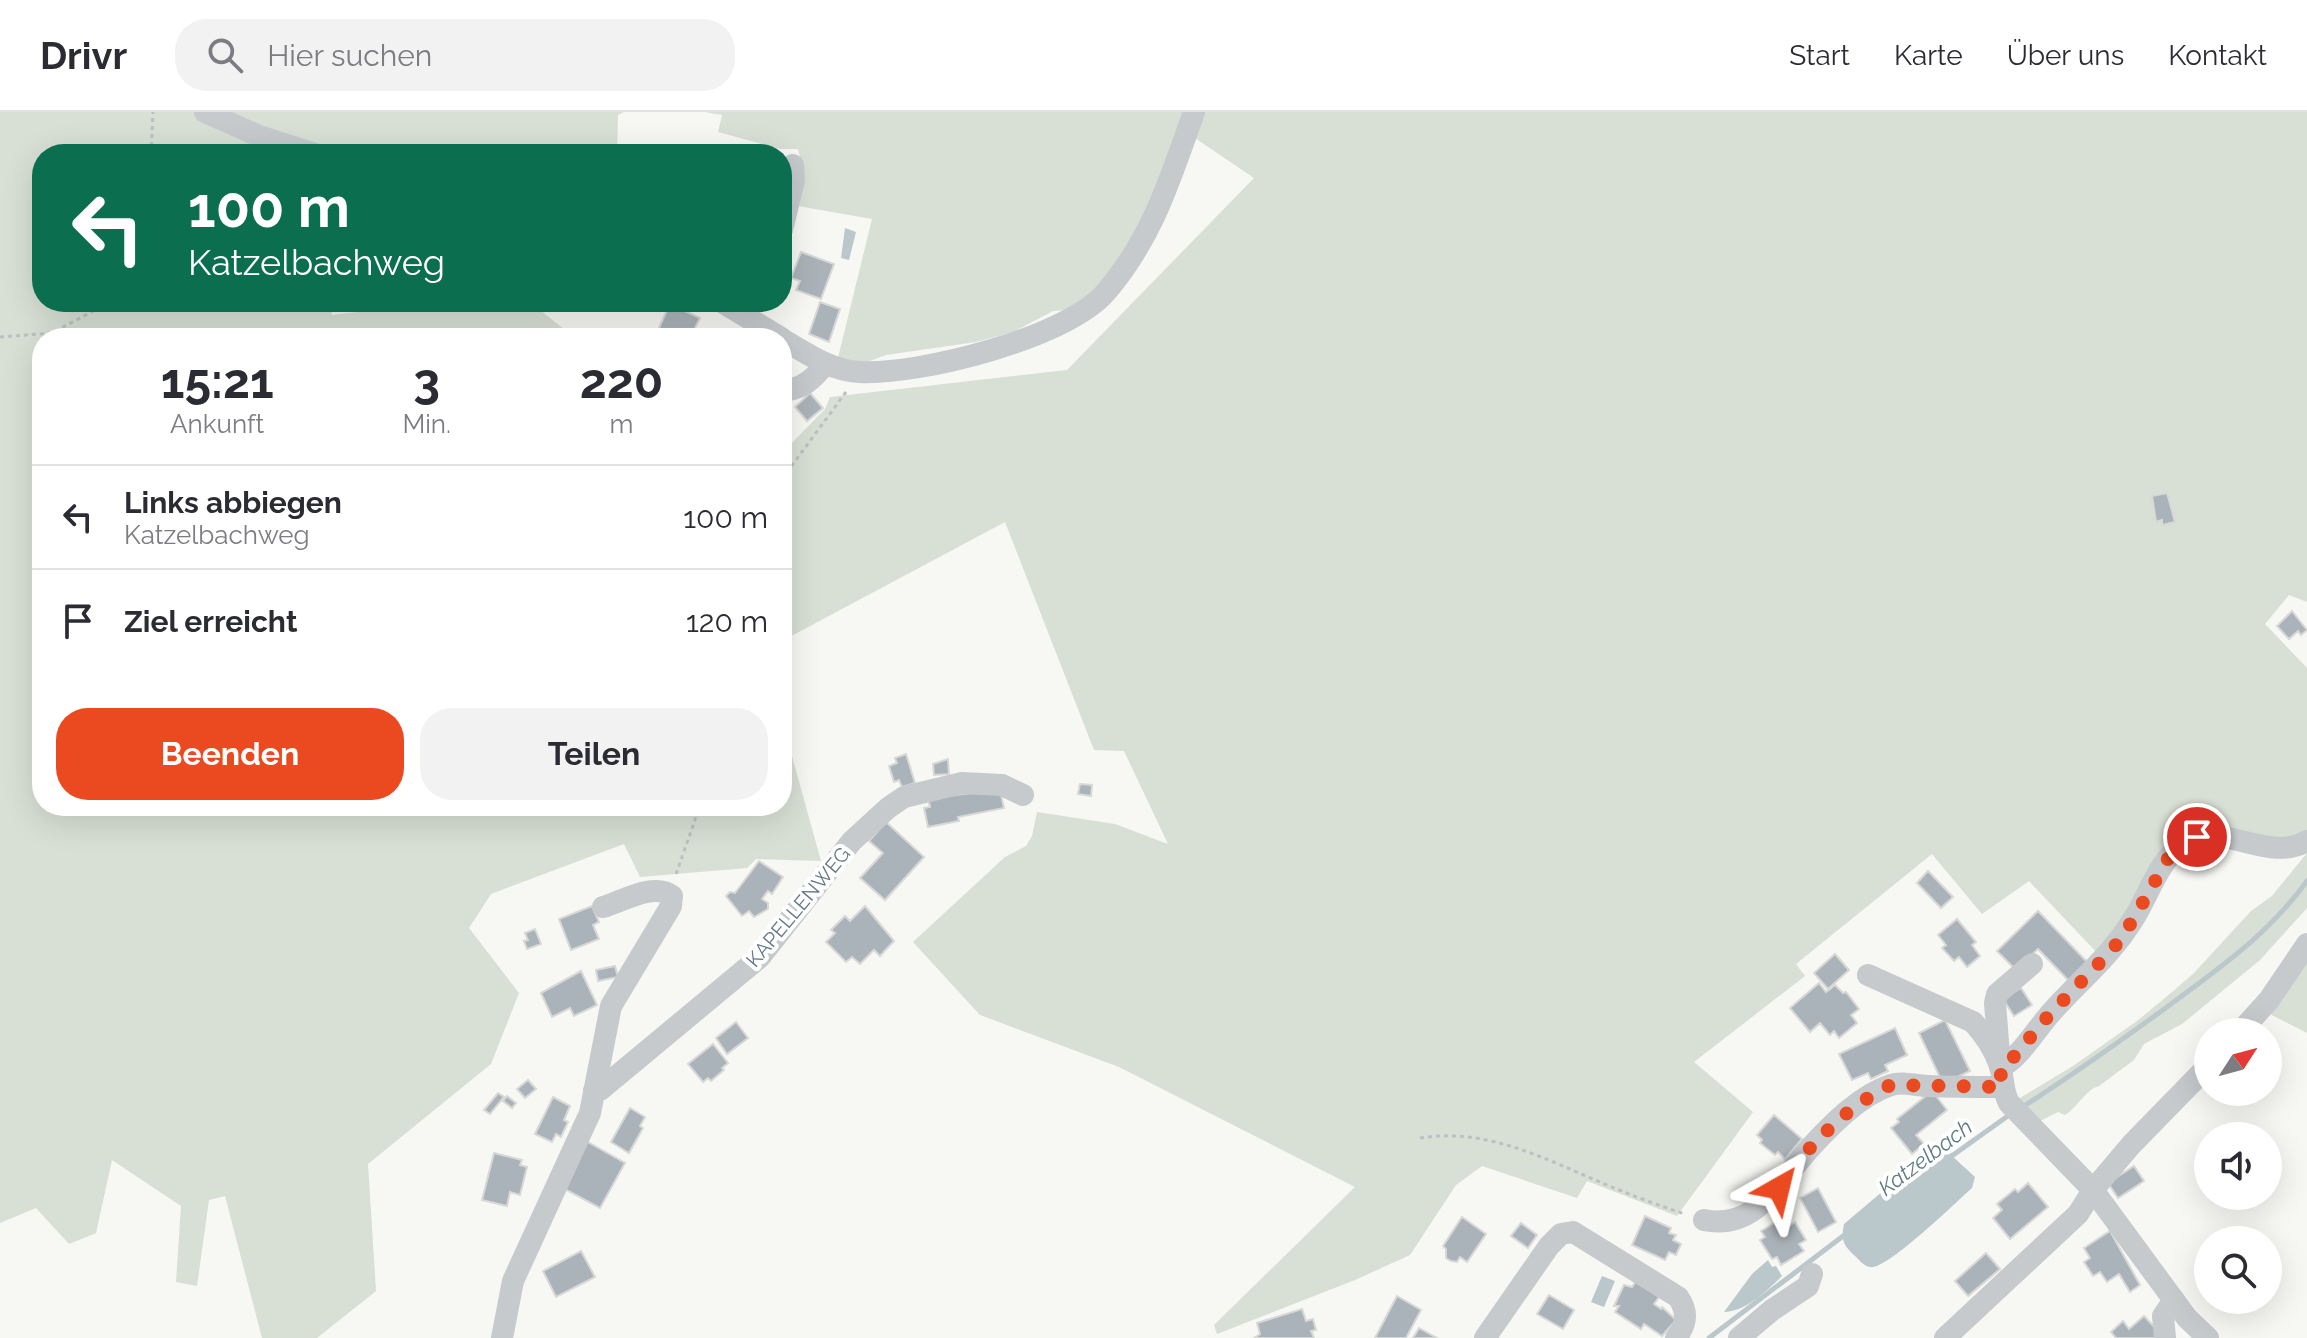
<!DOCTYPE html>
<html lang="de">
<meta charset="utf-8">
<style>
:root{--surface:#fff;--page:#f2f2f3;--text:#2b2b33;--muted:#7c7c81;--line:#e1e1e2;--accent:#eb4a20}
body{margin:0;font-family:Raleway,sans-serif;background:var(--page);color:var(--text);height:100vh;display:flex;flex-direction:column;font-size:30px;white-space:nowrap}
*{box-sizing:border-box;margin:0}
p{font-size:26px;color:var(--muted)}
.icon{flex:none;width:44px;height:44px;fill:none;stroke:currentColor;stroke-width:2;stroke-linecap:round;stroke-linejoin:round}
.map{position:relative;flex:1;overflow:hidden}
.sheet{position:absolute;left:32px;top:216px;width:760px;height:488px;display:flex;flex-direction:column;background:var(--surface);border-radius:32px;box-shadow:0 8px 32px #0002}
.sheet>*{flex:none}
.guide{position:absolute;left:32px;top:32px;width:760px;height:168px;border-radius:32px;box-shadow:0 8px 32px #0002;background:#0b6e4f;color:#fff;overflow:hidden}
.needle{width:52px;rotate:54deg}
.tools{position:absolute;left:2194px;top:906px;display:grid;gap:16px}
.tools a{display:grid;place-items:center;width:88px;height:88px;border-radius:50%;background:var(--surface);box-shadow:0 8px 32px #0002;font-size:40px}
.pin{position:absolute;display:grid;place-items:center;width:68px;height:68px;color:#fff;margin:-34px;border:4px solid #fff;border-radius:50%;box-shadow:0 2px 8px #0007}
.me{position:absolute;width:88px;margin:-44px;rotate:37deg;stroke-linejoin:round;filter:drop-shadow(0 0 6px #0008)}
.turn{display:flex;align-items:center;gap:28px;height:168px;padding:0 24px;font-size:36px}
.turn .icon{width:104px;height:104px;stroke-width:2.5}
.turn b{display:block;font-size:56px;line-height:68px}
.eta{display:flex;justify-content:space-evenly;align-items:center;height:136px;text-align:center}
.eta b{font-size:48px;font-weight:700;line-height:56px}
.primary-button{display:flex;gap:16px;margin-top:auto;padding:16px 24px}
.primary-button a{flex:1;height:92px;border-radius:32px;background:var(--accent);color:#fff;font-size:32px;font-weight:700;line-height:92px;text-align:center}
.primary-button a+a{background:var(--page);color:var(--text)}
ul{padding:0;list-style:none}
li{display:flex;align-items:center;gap:24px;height:104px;padding:0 24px;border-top:2px solid var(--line)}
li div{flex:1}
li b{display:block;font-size:30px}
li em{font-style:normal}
header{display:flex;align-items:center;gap:48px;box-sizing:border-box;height:112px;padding:0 40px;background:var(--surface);border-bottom:2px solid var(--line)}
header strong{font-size:38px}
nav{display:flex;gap:44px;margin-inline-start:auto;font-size:28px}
.search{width:560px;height:72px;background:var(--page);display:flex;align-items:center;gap:20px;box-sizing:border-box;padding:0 28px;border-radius:32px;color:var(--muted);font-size:30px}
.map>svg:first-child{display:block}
.green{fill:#d8dfd4}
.water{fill:#bbc8cb}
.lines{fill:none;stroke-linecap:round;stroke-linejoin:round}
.stream{stroke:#bbc8cb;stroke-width:5}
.building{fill:#aab3b9;stroke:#d8d8d6;stroke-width:2}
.path{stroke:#bdc0c2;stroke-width:3;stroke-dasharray:4 4;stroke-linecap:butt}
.minor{stroke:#c6cacd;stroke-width:22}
.route{stroke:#eb4a20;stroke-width:14;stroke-dasharray:0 25.2}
.labels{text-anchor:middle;stroke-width:8;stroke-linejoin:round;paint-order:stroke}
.street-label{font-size:20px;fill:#647886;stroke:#fff}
.water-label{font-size:22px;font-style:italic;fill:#607a82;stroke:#fff}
</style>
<header>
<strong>Drivr</strong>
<div class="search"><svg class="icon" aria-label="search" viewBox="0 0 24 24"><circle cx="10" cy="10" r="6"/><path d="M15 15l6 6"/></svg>Hier suchen</div>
<nav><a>Start</a><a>Karte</a><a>Über uns</a><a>Kontakt</a></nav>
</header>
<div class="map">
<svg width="2307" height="1226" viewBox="0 0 2307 1226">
<rect width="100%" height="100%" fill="#f7f7f3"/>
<g class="green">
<path d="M0,0H624L618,3L617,41L611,42H343L258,21L254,42H42V190H331L332,203L441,190H530L575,226H42V694H782V608L821,749L756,747L747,756L640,765L624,732L491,782L469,816L519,881L491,952L368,1052L376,1179L317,1226H262L225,1084L209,1088L197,1174L176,1170L181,1094L112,1048L96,1121L69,1132L36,1096L0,1111Z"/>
<path d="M705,0H1189L1154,92L1108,168L1070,198L1053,199L1013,220L976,230L886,243L867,250H837L872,107L798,94L804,61L798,37H780L718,20L722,3Z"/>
<path d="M1202,0H2307V490L2289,483L2265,512L2307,556V724L2297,730L2186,724L2100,844L2029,769L1982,802L1932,742L1796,852L1805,864L1694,950L1753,1000L1677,1104L1587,1069L1577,1086L1482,1054L1456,1073L1410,1143L1355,1168L1217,1222L1214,1213L1355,1075L1119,955L980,903L913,830L1005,745L1026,734L1032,724L1037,700L1115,712L1168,732L1124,639L1094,638L1005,410L782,529V341L825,297L830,285L1067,258L1254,66L1192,24Z"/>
<path d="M2307,741V796L2260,848L2182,912L2144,932L2134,948L2099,974C2085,978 2077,996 2065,1003L2058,1000L2036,1011L2015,989L2073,954L2137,909L2171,881L2194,861L2251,799L2272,784Z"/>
<path d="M2307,843V921L2266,900Z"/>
</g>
<g class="water">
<path d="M845,116L856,120L849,148L841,146Z"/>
<path d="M1941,1030H1949L1952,1044L1975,1065L1972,1076C1956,1090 1886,1159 1870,1155C1864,1154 1859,1148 1855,1144C1843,1133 1841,1128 1844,1112Z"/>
<path d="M1768,1148L1772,1155L1776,1154L1782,1164C1768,1178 1745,1200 1724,1200L1752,1162Z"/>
<path d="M1602,1164L1615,1169L1604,1195L1591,1190Z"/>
</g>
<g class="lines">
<g class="stream">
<path d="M2021,996C2071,964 2119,930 2167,895C2219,856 2268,823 2307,769"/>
<path d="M1949,1046L2012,1001"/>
<path d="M1709,1226L1847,1121"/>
</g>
</g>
<g class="building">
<path d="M801,140L834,152L821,187L796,178L800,169L791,166Z"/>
<path d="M820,190L840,197L829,230L809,222Z"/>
<path d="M670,192L700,206L690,226H681L659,216Z"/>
<path d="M810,281L823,296L807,309L795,295Z"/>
<path d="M2167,381L2175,410L2162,413V408L2156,410L2152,384Z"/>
<path d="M2292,499L2307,518L2301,523L2298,519L2289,527L2277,514Z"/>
<path d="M906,642L915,671L902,675L899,668L894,670L889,654L897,651L895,646Z"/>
<path d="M948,647L949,662L934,663L933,652Z"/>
<path d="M1080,672L1092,673L1091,684L1078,682Z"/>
<path d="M1000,678L1004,696L958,705L959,709L928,715L924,696L930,695L928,686Z"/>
<path d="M886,710L924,745L885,788L860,766L883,741L869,729Z"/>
<path d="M759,749L783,765L772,782L768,779L762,787L768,791V797L754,805L749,799L742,804L726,784L730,780L735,781Z"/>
<path d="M1928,759L1953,785L1941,796L1917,771Z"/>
<path d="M592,794L599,810L593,813L599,827L571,838L559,807Z"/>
<path d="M865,794L894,829L880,844L874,838L860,852L852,845L846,850L826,830L835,821L831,818L845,804L850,809Z"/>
<path d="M2038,799L2090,853L2071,871L2038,837L2016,858L1997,839Z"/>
<path d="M1957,807L1976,830L1972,833L1980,844L1967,855L1959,845L1954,849L1942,836L1946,833L1938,823Z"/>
<path d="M535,817L541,832L527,837L524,829L528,828L525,821Z"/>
<path d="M1835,842L1849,858L1828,877L1814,861Z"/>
<path d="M615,854L618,865L598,869L596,858Z"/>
<path d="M581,859L597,893L574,904L570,896L552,905L541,881Z"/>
<path d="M1819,871L1826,880L1835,873L1843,881L1846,880L1859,897L1851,903L1857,911L1839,926L1834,919L1830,923L1820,911L1810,920L1790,896Z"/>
<path d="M2021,876L2032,893L2014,904L2003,887Z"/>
<path d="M1945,908L1970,959L1943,972L1919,921Z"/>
<path d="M736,910L748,926L727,942L716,926Z"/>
<path d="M1895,916L1907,943L1885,953L1888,959L1871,967L1868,961L1852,968L1839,942Z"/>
<path d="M713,932L728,951L722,956L724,958L711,969L708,966L703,970L688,952Z"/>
<path d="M528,968L536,977L525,986L517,977Z"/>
<path d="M1932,979L1947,998L1916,1023L1924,1032L1912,1042L1891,1016L1899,1010L1897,1007Z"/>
<path d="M498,981L504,985L490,1002L484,998Z"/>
<path d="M507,984L516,991L512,996L503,989Z"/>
<path d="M553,985L570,994L564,1008L568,1010L561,1025L556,1022L552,1030L535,1022Z"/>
<path d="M630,996L645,1005L640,1014L643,1016L629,1041L611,1030Z"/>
<path d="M1774,1003L1802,1027L1785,1047L1778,1040L1775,1043L1760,1031L1762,1028L1757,1023Z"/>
<path d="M586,1029L625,1051L600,1096L561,1075Z"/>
<path d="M494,1041L522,1048L520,1053L527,1055L520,1083L510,1080L507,1094L482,1088Z"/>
<path d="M2134,1054L2144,1069L2118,1086L2108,1071Z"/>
<path d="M2028,1071L2048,1095L2010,1127L1993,1106L2002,1098L1997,1092L2015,1077L2018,1080Z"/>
<path d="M1818,1076L1836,1110L1818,1120L1800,1086Z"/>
<path d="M1645,1104L1671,1116L1669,1121L1676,1123L1673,1128L1681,1132L1676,1143L1669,1140L1665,1148L1632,1133Z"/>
<path d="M1462,1105L1486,1122L1467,1150L1460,1145L1457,1150L1451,1149L1446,1146V1137L1443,1134Z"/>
<path d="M1784,1105L1789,1114L1795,1110L1806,1128L1799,1132L1804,1139L1781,1153L1777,1145L1772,1147L1760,1128L1765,1125L1761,1119Z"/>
<path d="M1521,1111L1537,1123L1528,1136L1511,1124Z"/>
<path d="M2110,1119L2140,1173L2130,1180L2119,1162L2107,1170L2100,1160L2093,1164L2084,1150L2090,1146L2084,1136Z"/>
<path d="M581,1139L595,1165L556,1185L543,1159Z"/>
<path d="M1986,1141L2000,1157L1968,1184L1955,1169Z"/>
<path d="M1636,1169L1659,1185L1654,1192L1661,1197L1662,1195L1676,1208L1662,1224L1644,1212L1641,1217L1615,1200L1619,1194H1614L1624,1173L1632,1175Z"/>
<path d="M1549,1183L1574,1198L1563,1217L1537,1202Z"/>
<path d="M1397,1184L1421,1198L1406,1226H1375Z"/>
<path d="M1302,1197L1306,1209L1313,1207L1316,1218L1311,1219L1314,1226H1254L1260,1222L1257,1211Z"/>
<path d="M2144,1204L2160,1221L2154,1226H2116L2111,1220L2123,1209L2129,1217Z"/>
<path d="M1419,1216L1437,1226H1413Z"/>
</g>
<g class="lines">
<g class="path">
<path d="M151,42L153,0"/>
<path d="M0,225L52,221L110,190"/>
<path d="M782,367L846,280"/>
<path d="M676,762L695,708L696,694"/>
<path d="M1420,1026C1483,1016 1537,1043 1593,1067C1623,1080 1654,1092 1685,1102"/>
</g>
<g class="minor">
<path d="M205,0L259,24L315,42"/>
<path d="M782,118L794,68L793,53"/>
<path d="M722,190L781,226"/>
<path d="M782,227C806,241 831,259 860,260C919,263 1067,226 1106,180C1153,125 1170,67 1194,0"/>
<path d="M782,279C802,277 813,268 825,252"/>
<path d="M2032,852L1997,882L1995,891L2000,955C2016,951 2038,915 2050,902C2078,870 2111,844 2134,806C2148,784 2158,751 2179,735C2221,704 2265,753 2307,729"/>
<path d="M1868,863L1973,910C1984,922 1995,939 2000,954C2004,967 2002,978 2009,991L2093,1078L2131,1033L2208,954"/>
<path d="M2240,920L2269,888L2307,832"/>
<path d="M594,979L600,978L760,845L852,729L888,696L904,685L962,671L1002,673L1023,683"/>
<path d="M1704,1108C1756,1119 1780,1069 1809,1037C1831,1013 1860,983 1891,973C1903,969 1916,974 1928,974C1953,975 1977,975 2002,975"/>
<path d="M502,1226L513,1169L590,1001L611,894L671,794L672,784C654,770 623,789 603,795"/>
<path d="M1485,1226L1549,1134L1561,1122L1573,1120L1678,1185C1688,1199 1687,1212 1676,1226"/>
<path d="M1739,1226L1772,1198L1808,1174L1812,1162"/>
<path d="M1945,1226L2078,1102L2093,1078L2187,1206L2208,1226"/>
<path d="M2165,1226L2163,1204L2174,1188"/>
</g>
</g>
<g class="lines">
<path class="route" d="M1779,1076L1809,1037L1834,1012L1858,992L1890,973L2002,975L2000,955L2012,947L2049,903L2113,837L2133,808L2170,743L2197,725"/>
</g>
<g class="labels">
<g class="street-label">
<text transform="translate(798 795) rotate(-50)" y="7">KAPELLENWEG</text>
</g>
<g class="water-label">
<text transform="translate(1925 1045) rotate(-37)" y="8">Katzelbach</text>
</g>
</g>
</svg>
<div class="tools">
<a><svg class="needle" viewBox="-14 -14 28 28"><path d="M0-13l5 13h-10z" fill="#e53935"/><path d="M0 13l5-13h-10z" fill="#7c7c81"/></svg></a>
<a><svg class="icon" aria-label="sound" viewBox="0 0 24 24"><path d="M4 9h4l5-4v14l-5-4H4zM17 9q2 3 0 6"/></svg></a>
<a><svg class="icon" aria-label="search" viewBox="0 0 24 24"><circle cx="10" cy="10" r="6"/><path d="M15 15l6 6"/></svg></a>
</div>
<div class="pin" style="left:2197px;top:725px;background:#d93025"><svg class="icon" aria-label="arrive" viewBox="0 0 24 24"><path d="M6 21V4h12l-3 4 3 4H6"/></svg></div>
<svg class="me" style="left:1779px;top:1076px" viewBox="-20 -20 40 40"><path d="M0-17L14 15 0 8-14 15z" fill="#eb4a20" stroke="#fff" stroke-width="4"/></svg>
<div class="guide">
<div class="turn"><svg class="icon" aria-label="left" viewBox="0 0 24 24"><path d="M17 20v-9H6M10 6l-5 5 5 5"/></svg><div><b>100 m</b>Katzelbachweg</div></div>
</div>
<section class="sheet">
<div class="eta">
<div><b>15:21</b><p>Ankunft</p></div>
<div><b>3</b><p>Min.</p></div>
<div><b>220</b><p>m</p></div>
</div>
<ul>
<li><svg class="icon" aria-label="left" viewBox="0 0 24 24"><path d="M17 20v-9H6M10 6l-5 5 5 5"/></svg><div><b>Links abbiegen</b><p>Katzelbachweg</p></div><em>100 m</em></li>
<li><svg class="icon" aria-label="arrive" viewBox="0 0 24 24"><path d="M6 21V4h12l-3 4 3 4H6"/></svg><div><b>Ziel erreicht</b></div><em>120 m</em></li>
</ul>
<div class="primary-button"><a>Beenden</a><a>Teilen</a></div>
</section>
</div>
